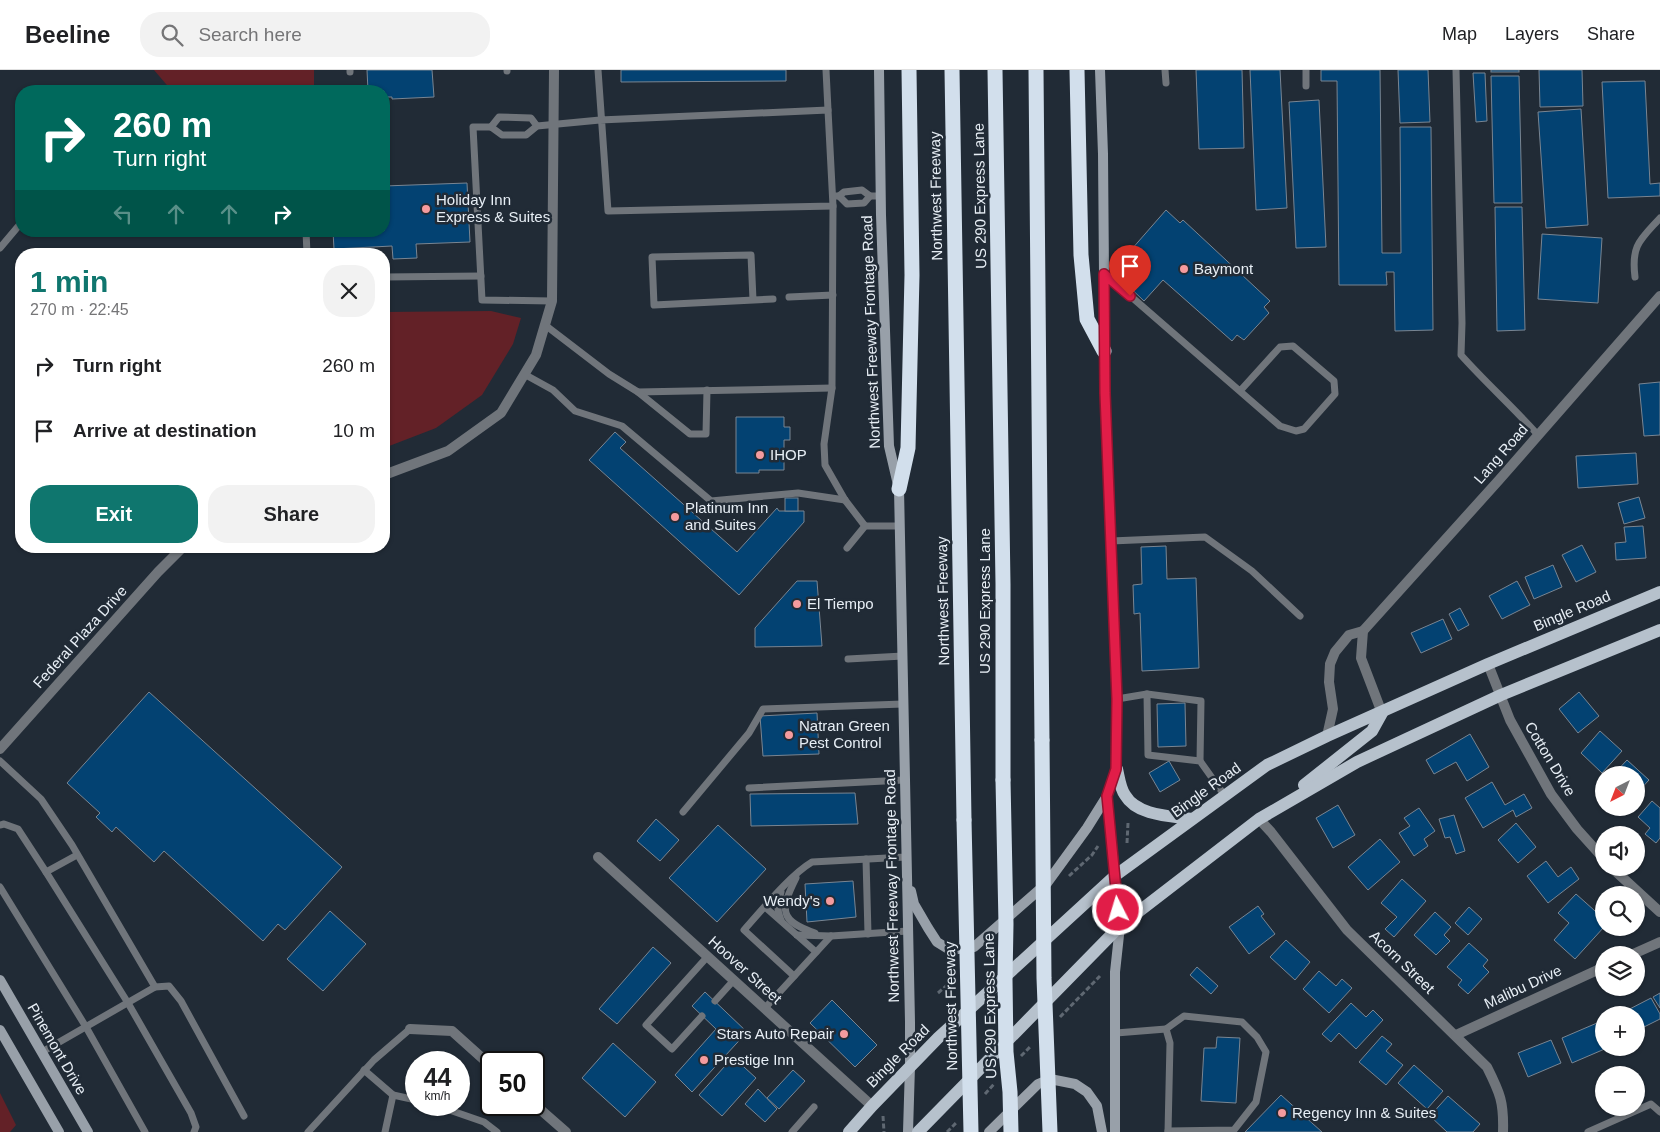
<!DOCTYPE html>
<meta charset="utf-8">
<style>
:root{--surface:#fff;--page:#f2f2f2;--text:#202124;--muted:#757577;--line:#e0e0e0;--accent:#0f766e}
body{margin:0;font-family:Arial,sans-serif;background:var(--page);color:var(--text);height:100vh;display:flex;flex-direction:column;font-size:19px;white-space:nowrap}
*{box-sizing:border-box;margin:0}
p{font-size:16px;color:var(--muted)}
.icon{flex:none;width:28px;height:28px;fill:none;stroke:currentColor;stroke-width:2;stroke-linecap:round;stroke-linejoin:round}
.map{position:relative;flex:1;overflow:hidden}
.side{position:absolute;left:15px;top:178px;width:375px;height:305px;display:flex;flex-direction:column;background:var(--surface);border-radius:20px;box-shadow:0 1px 4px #0004}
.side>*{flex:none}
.hud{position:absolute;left:15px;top:15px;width:375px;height:152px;border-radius:20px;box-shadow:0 1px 4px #0004;background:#00695c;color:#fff;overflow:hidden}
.needle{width:32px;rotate:222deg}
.tools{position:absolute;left:1595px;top:696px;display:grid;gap:10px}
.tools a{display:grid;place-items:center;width:50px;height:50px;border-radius:50%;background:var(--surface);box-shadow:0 1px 4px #0004;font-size:25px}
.speed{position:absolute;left:405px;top:981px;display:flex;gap:10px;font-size:25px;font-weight:700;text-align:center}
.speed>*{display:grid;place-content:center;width:65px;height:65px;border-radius:50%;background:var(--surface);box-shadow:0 1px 4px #0004;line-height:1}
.speed small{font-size:12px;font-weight:400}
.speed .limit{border:2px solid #111;border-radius:8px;background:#fff;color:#111}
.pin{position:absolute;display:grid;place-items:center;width:42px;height:42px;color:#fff;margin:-51px -21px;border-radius:50% 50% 50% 0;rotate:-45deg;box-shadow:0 0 5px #0007}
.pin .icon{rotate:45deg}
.me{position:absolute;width:55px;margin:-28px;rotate:355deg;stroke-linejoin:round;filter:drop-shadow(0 0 4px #0008)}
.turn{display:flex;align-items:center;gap:18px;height:105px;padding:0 15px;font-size:22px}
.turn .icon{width:65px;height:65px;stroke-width:2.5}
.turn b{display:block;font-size:35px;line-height:42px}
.lanes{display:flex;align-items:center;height:48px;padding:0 15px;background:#0003;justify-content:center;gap:25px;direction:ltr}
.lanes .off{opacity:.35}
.round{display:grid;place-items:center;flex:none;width:52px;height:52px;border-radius:20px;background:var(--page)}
.headline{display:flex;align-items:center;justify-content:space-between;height:85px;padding:0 15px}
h1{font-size:30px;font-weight:700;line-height:38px;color:var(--accent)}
.button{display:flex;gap:10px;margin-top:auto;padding:10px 15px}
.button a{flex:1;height:58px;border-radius:20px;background:var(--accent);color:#fff;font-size:20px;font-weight:700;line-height:58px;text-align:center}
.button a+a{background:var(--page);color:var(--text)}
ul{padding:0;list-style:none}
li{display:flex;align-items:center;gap:15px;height:65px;padding:0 15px}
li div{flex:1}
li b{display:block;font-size:19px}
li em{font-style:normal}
header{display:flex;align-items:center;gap:30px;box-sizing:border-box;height:70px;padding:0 25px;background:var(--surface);border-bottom:1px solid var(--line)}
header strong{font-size:24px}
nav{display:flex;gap:28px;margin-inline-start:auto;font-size:18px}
.search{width:350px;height:45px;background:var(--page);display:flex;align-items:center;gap:12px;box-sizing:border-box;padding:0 18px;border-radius:20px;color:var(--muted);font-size:19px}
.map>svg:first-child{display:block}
.green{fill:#632127}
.building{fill:#034272;stroke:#798592}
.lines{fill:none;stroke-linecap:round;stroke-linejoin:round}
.path{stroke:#5f6872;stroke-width:3;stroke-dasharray:5 2.5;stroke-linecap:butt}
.service{stroke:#70757b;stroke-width:7}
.minor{stroke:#70757b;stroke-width:10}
.tertiary{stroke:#70757b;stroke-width:10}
.secondary{stroke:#98a0a9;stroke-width:10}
.primary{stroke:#b6c1cc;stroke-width:12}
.motorway{stroke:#d2dfec;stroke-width:15}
.motorway-bridge{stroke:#d2dfec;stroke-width:15}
.route-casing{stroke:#92132f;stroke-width:12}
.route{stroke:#e11d48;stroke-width:9}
.poi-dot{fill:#f59b9e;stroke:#212b36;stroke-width:2}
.labels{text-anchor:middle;stroke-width:5;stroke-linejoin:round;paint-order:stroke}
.street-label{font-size:15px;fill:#e7eef5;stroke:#212b36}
.poi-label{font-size:15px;fill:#e7eef5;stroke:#212b36;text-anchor:start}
</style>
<header>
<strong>Beeline</strong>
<div class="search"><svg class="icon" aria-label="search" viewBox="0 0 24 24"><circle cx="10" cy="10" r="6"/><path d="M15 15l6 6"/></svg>Search here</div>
<nav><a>Map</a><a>Layers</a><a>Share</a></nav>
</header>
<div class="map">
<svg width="1660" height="1062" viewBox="0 0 1660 1062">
<rect width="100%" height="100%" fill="#212b36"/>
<g class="green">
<path d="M154,0H314V21H172Z"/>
<path d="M491,241L521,248L513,274L482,325L436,358L384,378V242Z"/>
<path d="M0,1023L16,1055L10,1062H0Z"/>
</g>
<g class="building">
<path d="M367,0H432L434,27L392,29V27H384V21H368Z"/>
<path d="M621,0H786V11L621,12Z"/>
<path d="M1196,0H1242L1244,78L1199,79Z"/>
<path d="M1250,0H1280L1287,138L1256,140Z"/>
<path d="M1321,0H1380L1382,183H1401L1400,57H1431L1433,260L1395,261L1394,202H1386L1387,215H1339L1337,11H1321Z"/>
<path d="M1398,0H1428L1430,52L1400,53Z"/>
<rect x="1491" y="0" width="28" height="2"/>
<path d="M1539,0H1582L1583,36L1540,37Z"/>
<path d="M1473,3H1485L1487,51L1476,52Z"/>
<path d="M1491,6H1519L1522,133H1494Z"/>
<path d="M1645,11L1650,114L1660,113V126L1608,128L1602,12Z"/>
<path d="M1319,30L1326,177L1296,178L1289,32Z"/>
<path d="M1581,39L1588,155L1546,158L1538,42Z"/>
<path d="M467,113L470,172L416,174L417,188L393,189L392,176L334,179L333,161H384V116Z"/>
<path d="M1495,137H1522L1525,260L1497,261Z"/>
<path d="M1166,140L1180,153L1183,150L1270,231L1264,237L1269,243L1244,270L1237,265L1232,271L1163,210L1144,231L1122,210L1141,189L1131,180Z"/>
<path d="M1542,164L1602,168L1598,233L1538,229Z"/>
<path d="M1660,312V365L1644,366L1639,314Z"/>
<path d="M736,347H784V357H790V370H784V400H759V403H736Z"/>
<path d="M615,362L626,372L620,378L737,482L777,438L779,441H804V452L739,525L589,390Z"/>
<path d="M1636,383L1638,414L1578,418L1576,386Z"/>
<path d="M1639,427L1645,448L1624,454L1618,433Z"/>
<rect x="785" y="428" width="13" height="13"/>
<path d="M1643,456L1646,488L1616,490L1615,473L1626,472L1624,457Z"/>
<path d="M1582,475L1596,502L1576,512L1562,485Z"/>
<path d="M1166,476L1167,509L1196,508L1199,598L1142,601L1140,543L1134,544L1133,515L1142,514L1141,477Z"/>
<path d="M1553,495L1562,517L1534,529L1525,507Z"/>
<path d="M797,511H817L822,576L755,577V558Z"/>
<path d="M1517,511L1530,535L1502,549L1489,526Z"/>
<path d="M1460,538L1469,555L1458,561L1449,544Z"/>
<path d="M1443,549L1452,569L1421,583L1411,563Z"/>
<path d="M149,622L342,797L285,860L278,854L263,871L164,781L154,792L116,757L112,762L96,747L100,743L67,713Z"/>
<path d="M1579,622L1599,646L1578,663L1559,639Z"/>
<path d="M1185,633L1186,676L1158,677L1157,634Z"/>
<path d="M817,643L819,684L763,686L760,646Z"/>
<path d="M1600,661L1622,681L1602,703L1581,683Z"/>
<path d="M1470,664L1489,697L1467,711L1456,692L1434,704L1426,690Z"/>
<path d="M1627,690L1649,710L1636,724V705H1613Z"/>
<path d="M1169,691L1180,710L1160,722L1149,703Z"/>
<path d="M1492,712L1505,735L1524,724L1532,738L1516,747L1513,740L1483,758L1465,728Z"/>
<path d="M855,723L858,754L751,756L750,724Z"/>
<path d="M1652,731L1660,738V768L1656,773L1645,764L1650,758L1638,747Z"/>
<path d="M1338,735L1355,765L1333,778L1316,748Z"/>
<path d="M1419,738L1435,761L1424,769L1428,776L1414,786L1399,763L1410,756L1404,748Z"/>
<path d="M1454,745L1465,781L1456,784L1450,767L1445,768L1439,749Z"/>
<path d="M656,749L679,770L660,791L637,771Z"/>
<path d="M1516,753L1536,777L1518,793L1498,770Z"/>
<path d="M718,755L766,799L717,852L669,808Z"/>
<path d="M1380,769L1400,792L1368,820L1348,797Z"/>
<path d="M1546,791L1558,807L1571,797L1579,809L1548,833L1527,806Z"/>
<path d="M1402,809L1426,831L1394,867L1385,859L1397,847L1381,833Z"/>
<path d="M853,811L856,847L807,852L805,814Z"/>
<path d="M1576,824L1604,849V857L1575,889L1554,870L1569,853L1558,843Z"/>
<path d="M1258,836L1264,844L1261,846L1275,864L1249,884L1229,857Z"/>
<path d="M1469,837L1482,849L1468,865L1455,853Z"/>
<path d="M330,841L366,874L323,921L287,889Z"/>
<path d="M1435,842L1451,857L1444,865L1450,871L1436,885L1414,865Z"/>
<path d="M1286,870L1310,892L1295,910L1270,887Z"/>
<path d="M1469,873L1488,890L1483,896L1489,902L1468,924L1458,915L1462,910L1447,897Z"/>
<path d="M653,877L671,893L617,954L599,939Z"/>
<path d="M1197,897L1218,916L1211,924L1190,905Z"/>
<path d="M1319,901L1336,916L1342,909L1352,918L1329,943L1303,919Z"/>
<path d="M705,922L747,962L692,1022L675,1005L716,959L692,936Z"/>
<path d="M1660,923V938L1653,927Z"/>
<path d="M1651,928L1660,944V949L1636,961V945H1621L1620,944Z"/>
<path d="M832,930L877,975L855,997L810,953Z"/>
<path d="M1351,933L1366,947L1373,940L1383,950L1356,979L1339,963L1331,972L1322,964Z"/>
<path d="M1604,950V978H1607L1572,993L1562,968Z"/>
<path d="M1382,966L1392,974L1386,981L1403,995L1386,1015L1359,992Z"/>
<path d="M1217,967L1240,968L1236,1033L1201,1031L1204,978H1216Z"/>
<path d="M1551,970L1561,993L1528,1007L1518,983Z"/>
<path d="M613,973L656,1012L625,1047L582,1008Z"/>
<path d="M733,987L756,1008L722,1046L699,1025Z"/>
<path d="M1414,995L1443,1021L1427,1039L1398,1013Z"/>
<path d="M793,1000L805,1011L779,1039L767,1028Z"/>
<path d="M758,1019L777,1039L765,1052L745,1034Z"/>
<path d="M1281,1025L1322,1062H1245Z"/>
<path d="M1448,1026L1480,1054L1473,1062H1447L1430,1046Z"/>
</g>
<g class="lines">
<g class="path">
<path d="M1127,773L1128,753"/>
<path d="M1069,806L1092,785L1098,776"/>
<path d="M938,923L953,910"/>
<path d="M1060,947L1100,906"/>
<path d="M1021,986L1031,976"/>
<path d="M985,1024L994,1014"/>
<path d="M883,1046L884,1062"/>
<path d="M947,1062L956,1053"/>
</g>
<g class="service">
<path d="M507,0V1"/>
<path d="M826,0L828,40"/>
<path d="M1165,0L1166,13"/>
<path d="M1306,0V16"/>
<path d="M1456,0L1462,253L1461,285C1486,313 1513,337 1538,365"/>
<path d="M350,2V0"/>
<path d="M491,57L499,47L531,48L537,56"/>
<path d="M833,126H839L844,122L862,120L870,126H881"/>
<path d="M839,126L847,134L864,133L870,126"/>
<path d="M833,136L832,318L824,374L825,395L845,430L865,456"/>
<path d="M306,161L307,184"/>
<path d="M0,178L21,153"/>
<path d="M1104,203L1280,356L1296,361L1304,359L1335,324L1334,311L1293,276L1280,277L1240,321"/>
<path d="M384,207L481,206"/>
<path d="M1635,207C1631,175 1640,170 1660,148"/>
<path d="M789,227L833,225"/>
<path d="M753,230L751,185L652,187L654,235L773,229"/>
<path d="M552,231L482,230L473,57H491L502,65H526L537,56L600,50L828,40L833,136L608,141L598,0"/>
<path d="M545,255L609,304L638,322L832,318"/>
<path d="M524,304L553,320L575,341L622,356L711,431L798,423L845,430"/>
<path d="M638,322L690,364H706L707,320"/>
<path d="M1111,471L1205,467L1252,501L1300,546"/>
<path d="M847,478L865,456H900"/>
<path d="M848,589L903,586"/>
<path d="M1147,624L1201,631L1200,691"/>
<path d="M1117,629L1147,624L1148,685L1200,691L1225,726"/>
<path d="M0,691L41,729L72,775L155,917"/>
<path d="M749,718L904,710"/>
<path d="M683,742L749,663L763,639L903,634"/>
<path d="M0,755L4,754L18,759L46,802L128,933L191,1043L196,1057L194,1062"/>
<path d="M866,789L868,864"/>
<path d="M46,802L77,785"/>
<path d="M796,808C780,840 779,851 815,863"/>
<path d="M0,817L86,957L145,1062"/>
<path d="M765,837L816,882"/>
<path d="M781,850C776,840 778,832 781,822"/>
<path d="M797,865L831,866L908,861"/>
<path d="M794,906L744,860C762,840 790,805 812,792L906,787"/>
<path d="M715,931L734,910"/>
<path d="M765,938L831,866"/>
<path d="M702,946L672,979L646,955L708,886"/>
<path d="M1166,959L1184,946L1242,952L1257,967L1266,982L1256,1032L1234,1060L1168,1061"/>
<path d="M1116,963L1166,959L1170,973L1168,1062"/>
<path d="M42,982L155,917L169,916L181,931L244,1046"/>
<path d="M364,1000L393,1025L385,1062"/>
<path d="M393,1025L416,1030"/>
<path d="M435,1035L484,1052L497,1062"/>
<path d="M308,1062L374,990L410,959"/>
<path d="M792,1062L814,1037"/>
<path d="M1588,1062L1651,1034L1660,1042"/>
</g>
<g class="minor">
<path d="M384,405L448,381L501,343L536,285L552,231L554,0"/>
<path d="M1488,594L1510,650L1551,724L1577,759L1604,789"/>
<path d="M0,679L158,502L184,476"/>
<path d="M1259,749L1271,762L1347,860L1487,997C1500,1023 1504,1032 1503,1062"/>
<path d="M598,787L872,1036"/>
<path d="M1612,798L1660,842"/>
<path d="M1631,885L1660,872"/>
<path d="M410,959L452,961L491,996"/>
<path d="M1456,965L1604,897"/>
<path d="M534,1034L566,1062"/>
</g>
<g class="tertiary">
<path d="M1382,643L1361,588L1363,561L1499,410L1660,226"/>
<path d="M1327,666L1333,639L1329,612L1330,594L1335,582L1349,565L1363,561"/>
</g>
<g class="secondary">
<path d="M879,0L881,145L889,376L899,419L910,952V996L908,1062"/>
<path d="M1100,0L1103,84L1105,323L1117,629V699L1107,726L1120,856L1115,902V1062"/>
<path d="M911,821L914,834L928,858L937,872L950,880L974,877L1047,813L1087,758L1107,726"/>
<path d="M0,910L88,1062"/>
<path d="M0,960L59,1062"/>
<path d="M989,1062L1038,1014L1050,1009L1075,1014L1087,1022L1097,1036L1102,1062"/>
</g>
<g class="primary">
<path d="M1117,699C1119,707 1120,718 1125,725C1137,746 1171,746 1192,749"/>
<path d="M1304,715L1372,661L1382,643"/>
<path d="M849,1062L872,1036L938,968L1116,805L1267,695L1327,666L1488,594L1660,522"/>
<path d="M918,1062L1120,856L1259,749L1357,692L1501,625L1660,560"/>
</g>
<g class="motorway">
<path d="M952,0L964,750"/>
<path d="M995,0L1003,514V710"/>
<path d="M1036,0L1042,670"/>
<path d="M1077,0L1081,185L1087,249L1104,281"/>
<path d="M899,419L908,378L912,205L909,0"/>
</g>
<g class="motorway-bridge">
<path d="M1042,670L1044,908L1050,1062"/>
<path d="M1003,710L1006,854L1005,909L1006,982L1010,1022L1011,1062"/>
<path d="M964,750L971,1062"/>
</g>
</g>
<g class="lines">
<defs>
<path id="route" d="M1118,840L1107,726L1116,699L1117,629L1105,323L1104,204L1130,226"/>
</defs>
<use href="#route" class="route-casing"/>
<use href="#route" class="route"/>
</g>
<g class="poi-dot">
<circle cx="426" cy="139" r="5"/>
<circle cx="1184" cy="199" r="5"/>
<circle cx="760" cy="385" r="5"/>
<circle cx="675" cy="447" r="5"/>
<circle cx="797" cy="534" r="5"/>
<circle cx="789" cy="665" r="5"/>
<circle cx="830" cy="831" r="5"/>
<circle cx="844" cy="964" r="5"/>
<circle cx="704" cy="990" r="5"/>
<circle cx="1282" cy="1043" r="5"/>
</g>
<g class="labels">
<g class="street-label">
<text transform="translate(936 126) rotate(-91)" y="5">Northwest Freeway</text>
<text transform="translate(980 126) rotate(-91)" y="5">US 290 Express Lane</text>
<text transform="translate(871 262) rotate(-92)" y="5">Northwest Freeway Frontage Road</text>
<text transform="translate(1501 384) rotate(-49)" y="5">Lang Road</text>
<text transform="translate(943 531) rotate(-91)" y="5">Northwest Freeway</text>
<text transform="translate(985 531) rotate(-90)" y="5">US 290 Express Lane</text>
<text transform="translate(1572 541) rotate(-23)" y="5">Bingle Road</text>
<text transform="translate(80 567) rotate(-48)" y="5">Federal Plaza Drive</text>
<text transform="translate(1550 689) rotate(59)" y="5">Cotton Drive</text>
<text transform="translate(1206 720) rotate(-36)" y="5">Bingle Road</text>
<text transform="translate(892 816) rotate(-91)" y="5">Northwest Freeway Frontage Road</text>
<text transform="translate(1402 892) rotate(44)" y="5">Acorn Street</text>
<text transform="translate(745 900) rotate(42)" y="5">Hoover Street</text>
<text transform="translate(1523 917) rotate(-25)" y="5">Malibu Drive</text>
<text transform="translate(951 936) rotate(-91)" y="5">Northwest Freeway</text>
<text transform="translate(990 936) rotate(-91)" y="5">US 290 Express Lane</text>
<text transform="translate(57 979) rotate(60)" y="5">Pinemont Drive</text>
<text transform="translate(898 986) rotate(-45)" y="5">Bingle Road</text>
</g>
<g class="poi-label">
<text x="436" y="135">Holiday Inn<tspan x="436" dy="17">Express &amp; Suites</tspan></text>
<text x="1194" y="204">Baymont</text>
<text x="770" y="390">IHOP</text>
<text x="685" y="443">Platinum Inn<tspan x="685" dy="17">and Suites</tspan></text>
<text x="807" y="539">El Tiempo</text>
<text x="799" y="661">Natran Green<tspan x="799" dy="17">Pest Control</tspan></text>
<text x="820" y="836" text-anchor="end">Wendy's</text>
<text x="834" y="969" text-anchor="end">Stars Auto Repair</text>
<text x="714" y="995">Prestige Inn</text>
<text x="1292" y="1048">Regency Inn &amp; Suites</text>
</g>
</g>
</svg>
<div class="tools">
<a><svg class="needle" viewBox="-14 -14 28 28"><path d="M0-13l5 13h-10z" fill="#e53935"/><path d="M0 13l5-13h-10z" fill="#757577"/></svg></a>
<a><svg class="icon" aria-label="sound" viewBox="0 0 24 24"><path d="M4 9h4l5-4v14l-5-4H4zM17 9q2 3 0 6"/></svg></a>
<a><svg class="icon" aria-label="search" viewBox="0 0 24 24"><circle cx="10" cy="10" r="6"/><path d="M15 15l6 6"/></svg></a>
<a><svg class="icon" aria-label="layers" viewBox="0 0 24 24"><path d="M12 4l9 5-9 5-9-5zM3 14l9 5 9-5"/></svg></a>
<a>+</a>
<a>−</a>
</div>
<div class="speed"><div>44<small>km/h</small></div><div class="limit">50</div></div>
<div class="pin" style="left:1130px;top:226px;background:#d93025"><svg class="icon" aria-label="arrive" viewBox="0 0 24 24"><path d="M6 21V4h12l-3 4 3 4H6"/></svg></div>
<svg class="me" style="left:1118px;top:840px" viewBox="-20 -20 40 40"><circle r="17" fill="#e11d48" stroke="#fff" stroke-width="3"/><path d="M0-11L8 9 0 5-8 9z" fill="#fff"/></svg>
<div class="hud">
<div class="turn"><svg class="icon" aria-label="right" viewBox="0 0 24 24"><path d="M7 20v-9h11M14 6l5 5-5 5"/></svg><div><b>260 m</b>Turn right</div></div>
<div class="lanes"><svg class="icon off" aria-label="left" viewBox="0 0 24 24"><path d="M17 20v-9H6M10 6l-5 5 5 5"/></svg><svg class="icon off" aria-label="ahead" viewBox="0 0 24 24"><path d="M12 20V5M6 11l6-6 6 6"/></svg><svg class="icon off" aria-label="ahead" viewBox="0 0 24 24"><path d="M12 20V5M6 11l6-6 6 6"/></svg><svg class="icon" aria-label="right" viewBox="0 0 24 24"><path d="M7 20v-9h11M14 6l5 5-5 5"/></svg></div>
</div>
<section class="side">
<div class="headline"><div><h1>1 min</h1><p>270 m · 22:45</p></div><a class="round"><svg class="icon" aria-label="close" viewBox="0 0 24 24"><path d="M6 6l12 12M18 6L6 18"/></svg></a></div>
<ul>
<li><svg class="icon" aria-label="right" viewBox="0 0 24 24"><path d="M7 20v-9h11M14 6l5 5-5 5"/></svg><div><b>Turn right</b></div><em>260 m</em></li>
<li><svg class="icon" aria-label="arrive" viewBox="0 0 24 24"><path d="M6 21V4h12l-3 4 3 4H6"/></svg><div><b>Arrive at destination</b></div><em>10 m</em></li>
</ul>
<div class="button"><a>Exit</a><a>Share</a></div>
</section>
</div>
